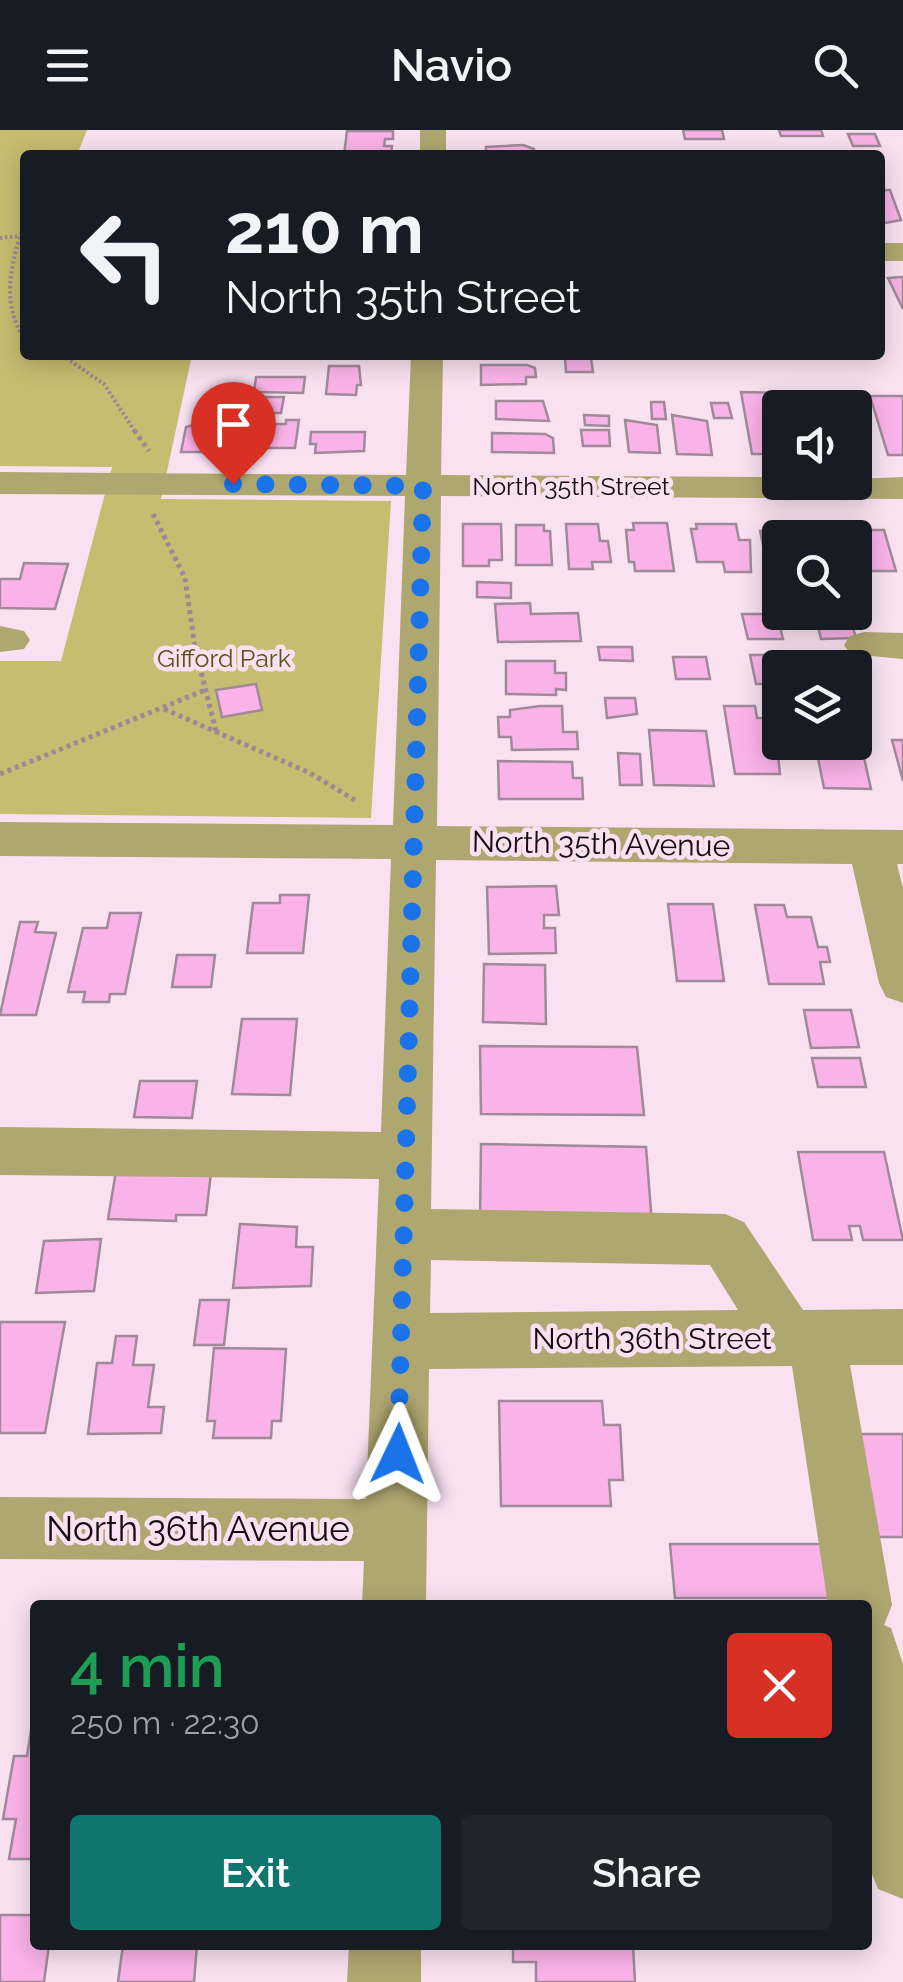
<!DOCTYPE html>
<meta charset="utf-8">
<style>
:root{--surface:#171b24;--page:#20242c;--text:#f1f3f6;--muted:#9ea1a6;--accent:#0f766e}
body{margin:0;font-family:Raleway,sans-serif;background:var(--page);color:var(--text);height:100vh;display:flex;flex-direction:column;font-size:38px;white-space:nowrap}
*{box-sizing:border-box;margin:0}
p{font-size:32px;color:var(--muted)}
.icon{flex:none;width:55px;height:55px;fill:none;stroke:currentColor;stroke-width:2;stroke-linecap:round;stroke-linejoin:round}
.map{position:relative;flex:1;overflow:hidden}
.details{position:absolute;left:30px;top:1470px;width:842px;height:350px;display:flex;flex-direction:column;background:var(--surface);border-radius:10px;box-shadow:0 5px 25px #0003}
.details>*{flex:none}
.banner{position:absolute;left:20px;top:20px;width:865px;height:210px;border-radius:10px;box-shadow:0 5px 25px #0003;background:#171b24;color:var(--text);overflow:hidden}
.tools{position:absolute;left:762px;top:260px;display:grid;gap:20px}
.tools a{display:grid;place-items:center;width:110px;height:110px;border-radius:10px;background:var(--surface);box-shadow:0 5px 25px #0003;font-size:50px}
.pin{position:absolute;display:grid;place-items:center;width:85px;height:85px;color:#fff;margin:-102px -42px;border-radius:50% 50% 50% 0;rotate:-45deg;box-shadow:0 0 10px #0007}
.pin .icon{rotate:45deg}
.me{position:absolute;width:110px;margin:-55px;rotate:2deg;stroke-linejoin:round;filter:drop-shadow(0 0 8px #0008)}
.turn{display:flex;align-items:center;gap:35px;height:210px;padding:0 40px;font-size:45px}
.turn .icon{width:130px;height:130px;stroke-width:2.5}
.turn b{display:block;font-size:70px;line-height:85px}
.round{display:grid;place-items:center;flex:none;width:105px;height:105px;border-radius:10px;background:var(--page)}
.head{display:flex;align-items:center;justify-content:space-between;height:170px;padding:0 40px}
h1{font-size:60px;font-weight:600;line-height:75px;color:#1e9e55}
.button{display:flex;gap:20px;margin-top:auto;padding:20px 40px}
.button a{flex:1;height:115px;border-radius:10px;background:var(--accent);color:#fff;font-size:40px;font-weight:600;line-height:115px;text-align:center}
.button a+a{background:var(--page);color:var(--text)}
header{display:flex;justify-content:space-between;align-items:center;height:130px;padding:0 40px;background:var(--surface);font-size:45px;font-weight:600}
.map>svg:first-child{display:block}
.green{fill:#c7bc6f}
.building{fill:#fab3e8;stroke:#a08a9a;stroke-width:2.5}
.lines{fill:none;stroke-linecap:round;stroke-linejoin:round}
.path-far1{stroke:#9b8a96;stroke-width:4;stroke-dasharray:2.5 2.5;stroke-linecap:butt}
.path{stroke:#9b8a96;stroke-width:5;stroke-dasharray:4 4;stroke-linecap:butt}
.minor{fill:#afa770;fill-rule:evenodd}
.route{stroke:#1a73e8;stroke-width:18;stroke-dasharray:0 32.4}
.labels{text-anchor:middle;stroke-width:9;stroke-linejoin:round;paint-order:stroke}
.far-street-label{font-size:25px;fill:#150d13;stroke:#f9e1f2}
.far-park-label{font-size:25px;fill:#5c5414;stroke:#f9e1f2}
.street-label{font-size:30px;fill:#150d13;stroke:#f9e1f2}
.near-street-label{font-size:35px;fill:#150d13;stroke:#f9e1f2}
</style>
<header><svg class="icon" aria-label="menu" viewBox="0 0 24 24"><path d="M4 6h16M4 12h16M4 18h16"/></svg>Navio<svg class="icon" aria-label="search" viewBox="0 0 24 24"><circle cx="10" cy="10" r="6"/><path d="M15 15l6 6"/></svg></header>
<div class="map">
<svg width="903" height="1852" viewBox="0 0 903 1852">
<rect width="100%" height="100%" fill="#f9e1f2"/>
<path class="green" d="M0,0H87L77,25H25V225H192L161,369L391,371L371,688L0,684V531H61L112,337L0,336Z"/>
<g class="building">
<path d="M683,0H722L724,9H685Z"/>
<path d="M779,0H821L823,6H781Z"/>
<path d="M347,1H393V9H385L384,16H392L391,25H344Z"/>
<path d="M848,4H875L880,16H853Z"/>
<path d="M523,15L534,19V25H486V17Z"/>
<path d="M880,60H890L901,90L880,94Z"/>
<path d="M899,147H903V179L888,148Z"/>
<path d="M565,228H591L593,242H566Z"/>
<path d="M481,235H527L535,238L536,247H526V254L481,255Z"/>
<path d="M329,236H359L361,255H357L356,265L326,264Z"/>
<path d="M256,247H305L303,263L254,262Z"/>
<path d="M215,258L242,259L238,274H212Z"/>
<path d="M741,262L784,263L788,278H780V324H752Z"/>
<path d="M870,266H903V325H888Z"/>
<path d="M254,267H284L281,283H252Z"/>
<path d="M496,271H543L549,291L496,289Z"/>
<path d="M651,272H664L666,289H652Z"/>
<path d="M711,273H728L732,288H714Z"/>
<path d="M584,285L609,286V296L585,295Z"/>
<path d="M672,285L707,291L712,325L677,324Z"/>
<path d="M286,290H299L295,318H249L252,294H286Z"/>
<path d="M625,290L657,295L660,323L629,322Z"/>
<path d="M197,294L237,296L233,322H181L186,297Z"/>
<path d="M581,300H609L610,316H583Z"/>
<path d="M311,302H365L364,321L315,323L316,314H310Z"/>
<path d="M492,303L545,304L553,308L554,323L492,322Z"/>
<path d="M633,393H667L674,441H635L634,432H629L626,400H634Z"/>
<path d="M463,394H501L502,430H489V436H463Z"/>
<path d="M566,394H598L600,411H608L611,432H592L593,439H569Z"/>
<path d="M696,394H736L739,410H750L751,442H725L723,432H697L691,399H697Z"/>
<path d="M516,395H544V401H550L552,435H516Z"/>
<path d="M771,395H813L825,408H780V442H769L760,401H773Z"/>
<path d="M838,400H884L896,441H855V408H840Z"/>
<path d="M24,433L68,434L55,479L0,478V449H20Z"/>
<path d="M477,452L511,453V468L477,467Z"/>
<path d="M530,473L531,484L578,483L581,511L498,512L495,474Z"/>
<path d="M742,484H777L783,509H748Z"/>
<path d="M815,484H849L856,508L821,509Z"/>
<path d="M598,517H632L633,531L600,530Z"/>
<path d="M750,525H782L785,538H780V554H756Z"/>
<path d="M673,527H706L710,549H676Z"/>
<path d="M506,531H555V543H566V560L556,559V565L506,564Z"/>
<path d="M256,554L262,580L222,587L216,560Z"/>
<path d="M605,568H635L637,584L607,588Z"/>
<path d="M540,576H562L563,602H577L578,619L512,620L511,607H499L498,587H510V580Z"/>
<path d="M724,576H755L757,588H768L769,597H775L780,644H735Z"/>
<path d="M649,600L706,601L714,656L654,655Z"/>
<path d="M892,610H903V651Z"/>
<path d="M815,613L861,614L871,659L824,658Z"/>
<path d="M618,623L640,624L642,655H620Z"/>
<path d="M498,631L572,632L573,648H582L583,669H499Z"/>
<path d="M556,756L559,785H544V798H555L556,823L489,824L487,757Z"/>
<path d="M280,765H309L303,823H247L253,773H280Z"/>
<path d="M668,774H713L724,851H677Z"/>
<path d="M755,775H784L787,787H811L818,817H827L830,832H820L824,854H769Z"/>
<path d="M110,783H141L125,864H110L109,872H83L85,862H68L83,798H107Z"/>
<path d="M20,792H38L35,802L56,803L36,885H0Z"/>
<path d="M177,825H215L211,857H172Z"/>
<path d="M484,834L545,835L546,894L483,892Z"/>
<path d="M804,880H851L859,917L811,918Z"/>
<path d="M242,889H297L290,965L232,964Z"/>
<path d="M480,916L637,917L644,985L481,984Z"/>
<path d="M812,928H860L866,957H818Z"/>
<path d="M140,951H197L192,988L134,987Z"/>
<path d="M481,1014L646,1017L652,1094L480,1091Z"/>
<path d="M798,1022H884L903,1110H863L860,1096H849L852,1110H813Z"/>
<path d="M116,1041L211,1043L206,1085H176V1091L108,1089Z"/>
<path d="M240,1094L297,1097L296,1117H313L311,1156L233,1158Z"/>
<path d="M101,1109L94,1161L36,1163L44,1111Z"/>
<path d="M200,1170H229L224,1215H194Z"/>
<path d="M0,1192H65L45,1303H0Z"/>
<path d="M116,1206H137L133,1235H154L148,1277H164L161,1303L88,1304L97,1233H112Z"/>
<path d="M214,1218L286,1219L281,1291H272L271,1308H213L215,1291H207Z"/>
<path d="M499,1271H602L604,1295H620L623,1350H609L611,1376H501Z"/>
<path d="M855,1304H903V1407H873Z"/>
<path d="M670,1414H823L831,1468H675Z"/>
<path d="M35,1575V1729H9L16,1689H3L14,1626H27Z"/>
<path d="M0,1785H35V1815H49L44,1852H0Z"/>
<path d="M123,1815H197L194,1852H118Z"/>
<path d="M513,1815H633L635,1852H536V1832H513Z"/>
</g>
<g class="lines">
<g class="path-far1">
<path d="M25,93C11,130 0,175 25,209"/>
<path d="M0,108L19,106"/>
<path d="M62,225L104,254L136,303"/>
</g>
<g class="path">
<path d="M134,300L149,321"/>
<path d="M153,384L185,448L195,518L216,601"/>
<path d="M164,579L310,643L358,672"/>
<path d="M0,644L205,560"/>
</g>
<g class="minor">
<rect x="420" y="0" width="26" height="25"/>
<rect x="880" y="113" width="23" height="18"/>
<path d="M411,225H443L441,345L780,347V352L903,347V369L441,366L437,696L903,700V734H897L903,758V873L886,867L879,853L852,734L436,730L431,1079L725,1084L744,1092L803,1180L903,1179V1235H850L892,1475L884,1495L891,1498L903,1534V1769L878,1759L868,1734V1475H828L792,1236L429,1239L426,1475H362L364,1431L0,1429V1367L366,1369L379,1049L0,1045V997L381,1002L391,729L0,726V692L393,695L405,366L0,364V342L406,345ZM431,1130L710,1135L738,1180L430,1183Z"/>
<path d="M0,496L24,501L30,510L24,519L0,522Z"/>
<path d="M864,502L903,503V529L850,524L844,515L850,506Z"/>
<path d="M349,1815H421V1852H347Z"/>
</g>
</g>
<g class="lines">
<path class="route" d="M233,354L423,356L398,1324"/>
</g>
<g class="labels">
<g class="far-street-label">
<text x="571" y="365">North 35th Street</text>
</g>
<g class="far-park-label">
<text x="224" y="537">Gifford Park</text>
</g>
<g class="street-label">
<text transform="translate(601 714) rotate(1)" y="10">North 35th Avenue</text>
<text x="652" y="1219">North 36th Street</text>
</g>
<g class="near-street-label">
<text x="198" y="1411">North 36th Avenue</text>
</g>
</g>
</svg>
<div class="tools">
<a><svg class="icon" aria-label="sound" viewBox="0 0 24 24"><path d="M4 9h4l5-4v14l-5-4H4zM17 9q2 3 0 6"/></svg></a>
<a><svg class="icon" aria-label="search" viewBox="0 0 24 24"><circle cx="10" cy="10" r="6"/><path d="M15 15l6 6"/></svg></a>
<a><svg class="icon" aria-label="layers" viewBox="0 0 24 24"><path d="M12 4l9 5-9 5-9-5zM3 14l9 5 9-5"/></svg></a>
</div>
<div class="pin" style="left:233px;top:354px;background:#d93025"><svg class="icon" aria-label="arrive" viewBox="0 0 24 24"><path d="M6 21V4h12l-3 4 3 4H6"/></svg></div>
<svg class="me" style="left:398px;top:1324px" viewBox="-20 -20 40 40"><path d="M0-17L14 15 0 8-14 15z" fill="#1a73e8" stroke="#fff" stroke-width="4"/></svg>
<div class="banner">
<div class="turn"><svg class="icon" aria-label="left" viewBox="0 0 24 24"><path d="M17 20v-9H6M10 6l-5 5 5 5"/></svg><div><b>210 m</b>North 35th Street</div></div>
</div>
<section class="details">
<div class="head"><div><h1>4 min</h1><p>250 m · 22:30</p></div><a class="round" style="background:#d93025;color:#fff"><svg class="icon" aria-label="close" viewBox="0 0 24 24"><path d="M6 6l12 12M18 6L6 18"/></svg></a></div>
<div class="button"><a>Exit</a><a>Share</a></div>
</section>
</div>
